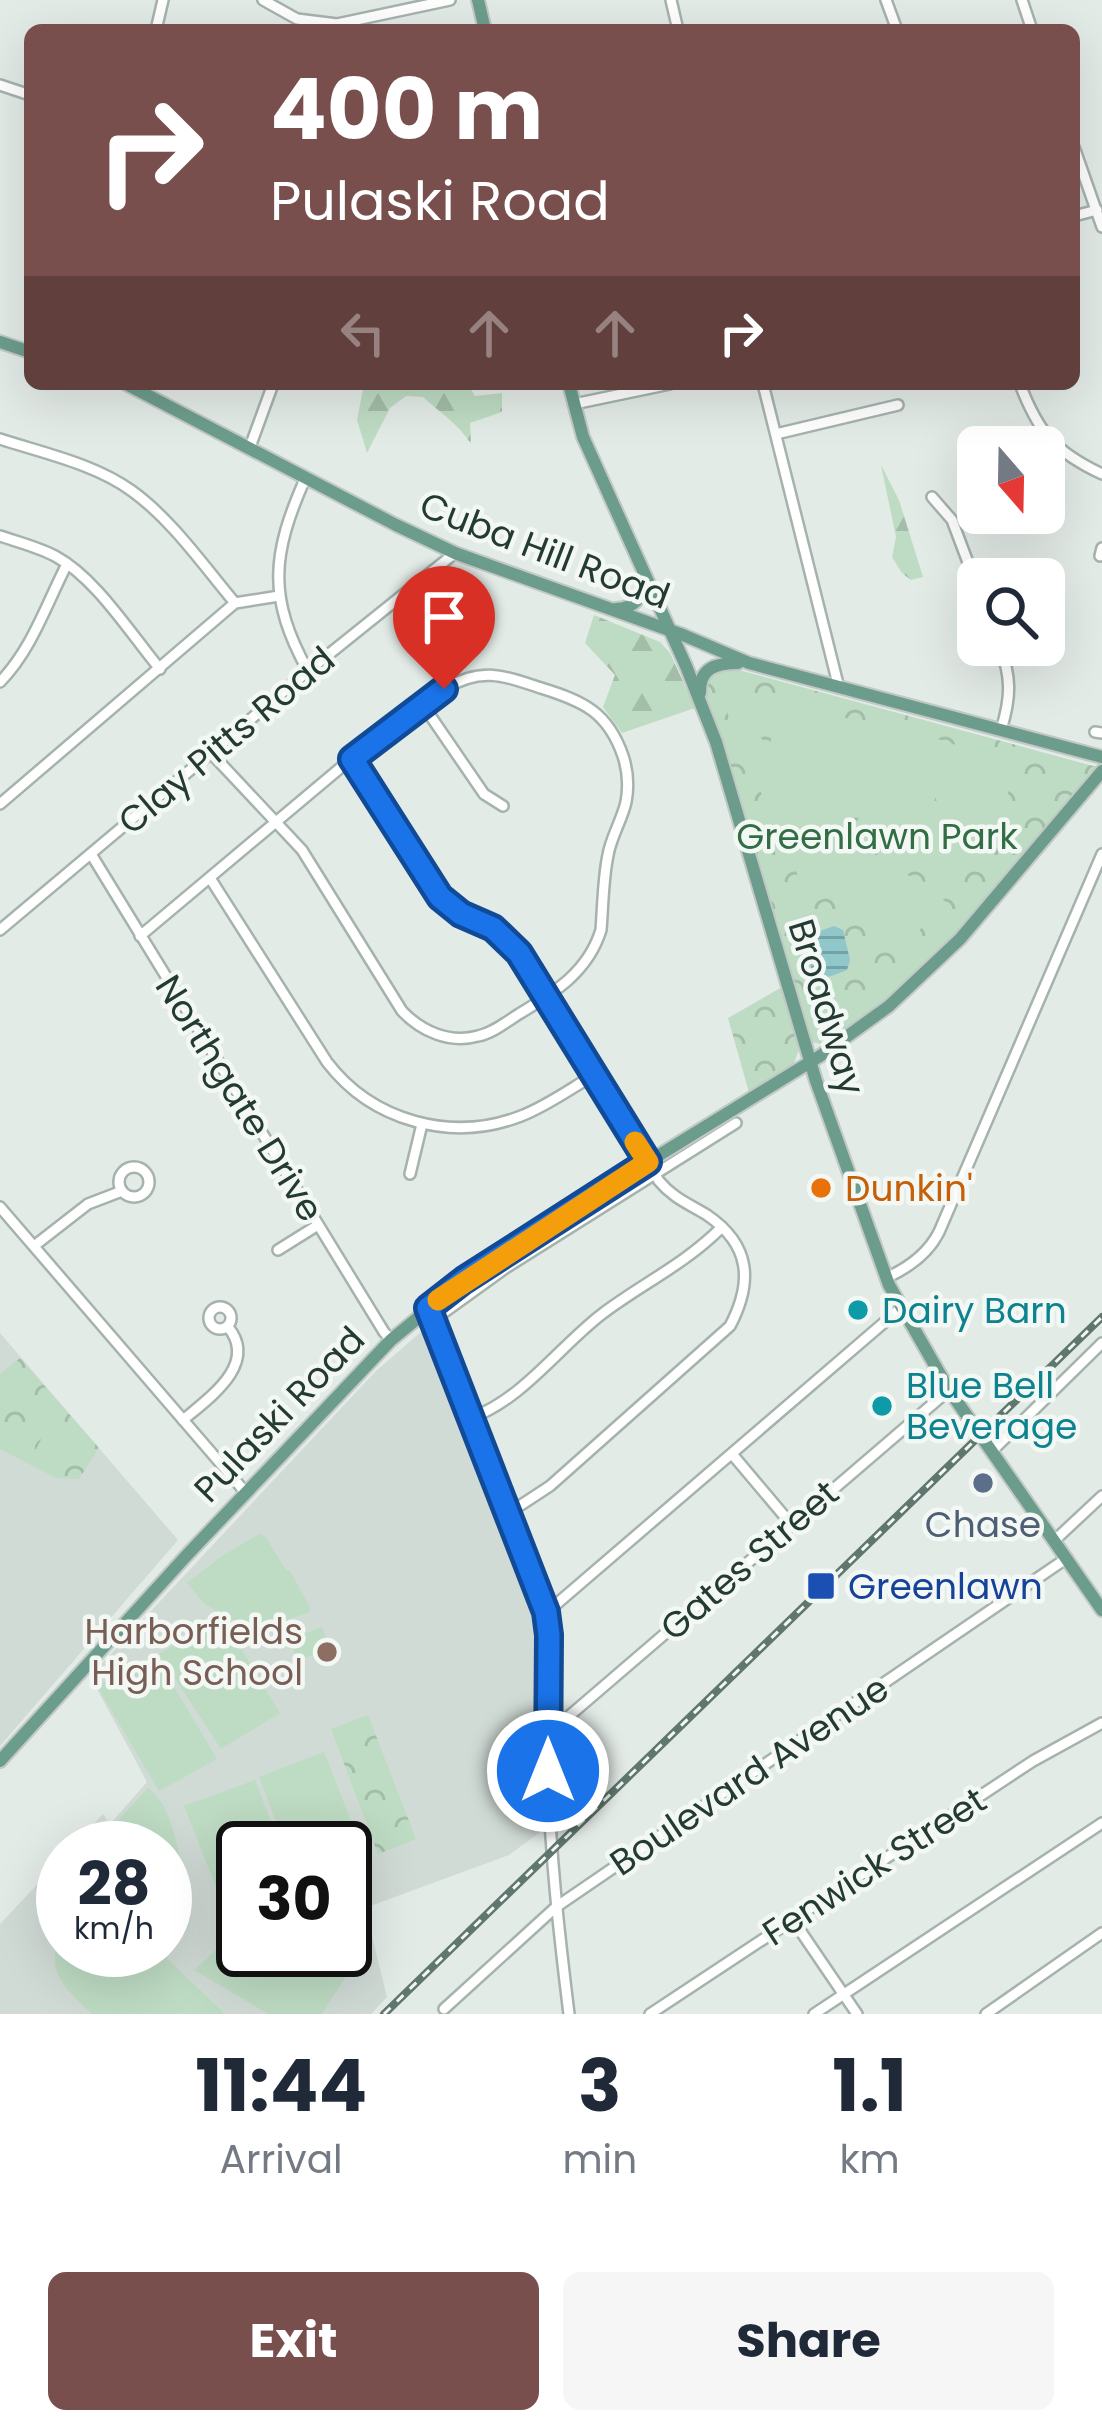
<!DOCTYPE html>
<style>
:root{--surface:#fff;--page:#f6f6f7;--text:#1f2937;--muted:#747a83;--accent:#784f4d}
body{margin:0;font-family:Poppins,sans-serif;background:var(--page);color:var(--text);height:100vh;display:flex;flex-direction:column;font-size:45px;white-space:nowrap}
*{box-sizing:border-box;margin:0}
p{font-size:39px;color:var(--muted)}
.icon{flex:none;width:66px;height:66px;fill:none;stroke:currentColor;stroke-width:2;stroke-linecap:round;stroke-linejoin:round}
.map{position:relative;height:2014px;overflow:hidden}
.panel{display:flex;flex-direction:column;background:var(--surface);flex:1}
.panel>*{flex:none}
.guide{position:absolute;left:24px;top:24px;width:1056px;height:366px;border-radius:18px;box-shadow:0 12px 48px #0002;background:#784f4d;color:#fff;overflow:hidden}
.needle{width:78px;rotate:160deg}
.controls{position:absolute;left:957px;top:426px;display:grid;gap:24px}
.controls a{display:grid;place-items:center;width:108px;height:108px;border-radius:18px;background:var(--surface);box-shadow:0 12px 48px #0002;font-size:60px}
.speed{position:absolute;left:36px;top:1821px;display:flex;gap:24px;font-size:60px;font-weight:700;text-align:center}
.speed>*{display:grid;place-content:center;width:156px;height:156px;border-radius:50%;background:var(--surface);box-shadow:0 12px 48px #0002;line-height:1}
.speed small{font-size:30px;font-weight:400}
.speed .limit{border:6px solid #111;border-radius:18px;background:#fff;color:#111}
.pin{position:absolute;display:grid;place-items:center;width:102px;height:102px;color:#fff;margin:-123px -51px;border-radius:50% 50% 50% 0;rotate:-45deg;box-shadow:0 0 12px #0007}
.pin .icon{rotate:45deg}
.me{position:absolute;width:132px;margin:-66px;rotate:0deg;stroke-linejoin:round;filter:drop-shadow(0 0 9px #0008)}
.turn{display:flex;align-items:center;gap:42px;height:252px;padding:0 48px;font-size:54px}
.turn .icon{width:156px;height:156px;stroke-width:2.5}
.turn b{display:block;font-size:84px;line-height:102px}
.lanes{display:flex;align-items:center;height:114px;padding:0 48px;background:#0003;justify-content:center;gap:60px;direction:ltr}
.lanes .off{opacity:.35}
.eta{display:flex;justify-content:space-evenly;align-items:center;height:204px;text-align:center}
.eta b{font-size:72px;font-weight:700;line-height:84px}
.cta{display:flex;gap:24px;margin-top:auto;padding:24px 48px}
.cta a{flex:1;height:138px;border-radius:18px;background:var(--accent);color:#fff;font-size:48px;font-weight:700;line-height:138px;text-align:center}
.cta a+a{background:var(--page);color:var(--text)}
.map>svg:first-child{display:block}
.built{fill:#d1dbd6;fill-rule:evenodd}
.forest{fill:url(#forest-firs)}
.park{fill:url(#park-crowns)}
.pitch{fill:#bedbc3}
.water{fill:url(#water-rules)}
.lines{fill:none;stroke-linecap:round;stroke-linejoin:round}
.minor-casing{stroke:#a6b3ad;stroke-width:14}
.major-casing{stroke:#c2c8c6;stroke-width:16}
.minor{stroke:#fff;stroke-width:9}
.major{stroke:#6c9d8c;stroke-width:12}
.rail-casing{stroke:#5f776e;stroke-width:8}
.rail{stroke:#f3f8f5;stroke-width:3;stroke-dasharray:9;stroke-linecap:butt}
.route-casing{stroke:#114b97;stroke-width:30}
.route{stroke:#1a73e8;stroke-width:21}
.slow{stroke:#f59e0b;stroke-width:21}
.food-dot{fill:#e8710a;stroke:#f3f8f5;stroke-width:4.5}
.culture-dot{fill:#0f9aa8;stroke:#f3f8f5;stroke-width:4.5}
.service-dot{fill:#5c6f8a;stroke:#f3f8f5;stroke-width:4.5}
.transit-dot{fill:#1a4fb4;stroke:#f3f8f5;stroke-width:4.5}
.education-dot{fill:#8d6e63;stroke:#f3f8f5;stroke-width:4.5}
.labels{text-anchor:middle;stroke-width:9;stroke-linejoin:round;paint-order:stroke}
.street-label{font-size:36px;fill:#243b33;stroke:#f3f8f5}
.park-label{font-size:36px;fill:#326e45;stroke:#f3f8f5}
.food-label{font-size:36px;fill:#c56008;stroke:#f3f8f5;text-anchor:start}
.culture-label{font-size:36px;fill:#0d838f;stroke:#f3f8f5;text-anchor:start}
.service-label{font-size:36px;fill:#4e5e75;stroke:#f3f8f5}
.transit-label{font-size:36px;fill:#164399;stroke:#f3f8f5;text-anchor:start}
.education-label{font-size:36px;fill:#785e54;stroke:#f3f8f5;text-anchor:end}
</style>
<div class="map">
<svg width="1102" height="2014" viewBox="0 0 1102 2014">
<defs>
<pattern id="forest-firs" width="22" height="20" patternUnits="userSpaceOnUse" patternTransform="scale(3)"><rect width="22" height="20" fill="#bedbc3"/><path d="M5 1l3.5 6h-7zM16 11l3.5 6h-7z" fill="#a3bda8"/></pattern>
<pattern id="park-crowns" width="20" height="18" patternUnits="userSpaceOnUse" patternTransform="scale(3)"><rect width="20" height="18" fill="#bedbc3"/><path d="M2 6a3 3 0 1 1 6 0M12 15a3 3 0 1 1 6 0" fill="none" stroke="#a3bda8"/></pattern>
<pattern id="water-rules" width="6" height="5" patternUnits="userSpaceOnUse" patternTransform="scale(3)"><rect width="6" height="5" fill="#90c7cb"/><path d="M0 2.5h6" fill="none" stroke="#75a3a5"/></pattern>
</defs>
<rect width="100%" height="100%" fill="#e3ebe7"/>
<g class="built">
<path d="M422,1331L540,1628L543,1714V1830L509,1855L365,1908L387,1997L371,2014H0V1924L63,1857V1950H165V1848H71L103,1814L110,1824L147,1782L90,1676L376,1371ZM243,1848H345V1950H243Z"/>
<path d="M0,1333L178,1540L0,1746Z"/>
</g>
<g class="forest">
<path d="M364,384H468L475,396L502,393V412L470,423L471,444C458,423 441,414 423,397L406,396L390,408L367,453L357,420Z"/>
<path d="M881,465L899,500L923,577L911,580L902,573L892,557L896,537Z"/>
<path d="M594,615L660,642L670,653L695,708L622,733L603,707L615,675L585,643Z"/>
</g>
<g class="park">
<path d="M724,666L1097,767L958,932L886,1001L826,1045L811,1042L704,687V679Z"/>
<path d="M784,986L801,1044L791,1071L750,1096L728,1018Z"/>
<path d="M20,1358L99,1448L79,1479L56,1478L0,1449V1374Z"/>
<path d="M368,1715L416,1839L378,1854L331,1729Z"/>
</g>
<g class="pitch">
<path d="M749,682L754,699L750,702L765,749L740,756L721,690Z"/>
<path d="M784,704L899,730C904,780 856,813 815,826C849,835 866,838 879,876C910,869 929,880 948,905L899,948L892,949L887,945L853,890L807,904L784,834L798,827L770,825L757,778Z"/>
<path d="M938,739L1018,766L988,846C961,833 942,820 933,791L921,792L933,812L931,835C952,834 968,841 986,852L951,894L913,867L849,832L894,770L905,741Z"/>
<path d="M46,1430L62,1439L48,1465L32,1457Z"/>
<path d="M259,1534L265,1536L286,1570L290,1571L310,1607L309,1612C268,1628 244,1631 207,1605C199,1600 194,1590 187,1583L222,1556Z"/>
<path d="M221,1616L280,1713L221,1749L159,1654Z"/>
<path d="M322,1627L330,1648L297,1661L289,1639Z"/>
<path d="M155,1655L217,1759L159,1791L97,1686Z"/>
<path d="M324,1752L369,1867L345,1875V1848H286L259,1777Z"/>
<path d="M255,1780L281,1848H243V1914L229,1920L184,1806Z"/>
<path d="M148,1788C175,1806 182,1869 187,1901L165,1915V1848H92Z"/>
<path d="M345,1903L363,1906L371,1937L322,2014H268L194,1970L243,1925V1950H345Z"/>
<path d="M63,1931V1950H158L225,2014H92C65,1988 42,1971 63,1931Z"/>
</g>
<path class="water" d="M834,926L843,930L850,960L847,970L826,978L812,970L803,941L806,936Z"/>
<g class="lines">
<defs>
<g id="minor">
<path d="M263,0L297,19L337,24L450,0"/>
<path d="M671,0L678,30"/>
<path d="M886,0L897,30"/>
<path d="M1022,0L1032,30"/>
<path d="M156,30L163,0"/>
<path d="M0,85L30,95"/>
<path d="M1074,147L1102,227"/>
<path d="M1074,216L1097,210"/>
<path d="M763,384L839,688"/>
<path d="M1020,384C1038,432 1055,452 1102,474"/>
<path d="M574,404L670,384"/>
<path d="M776,434L898,405"/>
<path d="M0,439C43,453 95,464 132,491C172,520 203,565 235,603"/>
<path d="M250,447L273,384"/>
<path d="M305,479C272,554 267,597 308,671"/>
<path d="M932,497L952,520L978,589"/>
<path d="M0,536C18,542 38,547 55,556C96,578 130,633 160,669"/>
<path d="M1100,556L1102,548"/>
<path d="M999,645C1012,677 1011,698 1001,730"/>
<path d="M0,682C32,649 46,605 67,564"/>
<path d="M423,705L484,794L503,806"/>
<path d="M1095,732L1102,733"/>
<path d="M351,759L440,897L461,914L493,928L519,953L659,1181C673,1198 689,1204 707,1215C751,1245 753,1282 730,1326L550,1486L521,1505L506,1509"/>
<path d="M0,804L235,603L279,596"/>
<path d="M91,854L384,1332L391,1340"/>
<path d="M210,878L327,1062C372,1121 451,1143 521,1116C547,1106 570,1089 594,1075"/>
<path d="M0,930L308,671L455,553"/>
<path d="M140,936L351,759L444,689C481,667 502,675 541,688C583,701 608,712 623,756C628,771 629,786 626,802C622,820 611,837 608,855C603,879 603,905 601,930C588,972 555,992 519,1014C506,1022 493,1033 478,1036C449,1044 421,1031 402,1011L302,850L210,752"/>
<circle cx="134" cy="1182" r="15"/>
<path d="M410,1174L422,1124"/>
<path d="M0,1207L246,1493"/>
<path d="M34,1246L88,1204L122,1191"/>
<path d="M278,1250L318,1225"/>
<path d="M886,1278C908,1268 928,1254 939,1232L1102,854"/>
<circle cx="220" cy="1318" r="11"/>
<path d="M427,1308L546,1613C554,1665 547,1719 548,1772C550,1853 559,1933 569,2014"/>
<path d="M432,1321L504,1269L736,1123"/>
<path d="M471,1418C523,1399 559,1347 602,1314C643,1283 684,1265 722,1227"/>
<path d="M183,1420C209,1398 259,1364 228,1327"/>
<path d="M992,1451L1102,1343"/>
<path d="M732,1454L791,1524"/>
<path d="M1055,1540L1102,1496"/>
<path d="M546,1613L901,1308"/>
<path d="M547,1725L568,1717L949,1390"/>
<path d="M793,1920L857,2014"/>
<path d="M444,2009L556,1907L1067,1558"/>
<path d="M650,2014L1033,1761L1102,1723"/>
<path d="M814,2014L1102,1823"/>
<path d="M986,2014L1102,1933"/>
</g>
<g id="major">
<path d="M478,0L485,30"/>
<path d="M0,342L30,352"/>
<path d="M126,384L396,525L455,553L683,635L749,663L1102,757"/>
<path d="M569,384L583,437L686,666L716,742L816,1081L889,1285L949,1390L1102,1610"/>
<path d="M616,609C637,608 645,594 643,574"/>
<path d="M700,693C699,668 716,663 738,663"/>
<path d="M0,1761L187,1555L391,1340L464,1280L648,1162L820,1056L889,1006L960,939L1102,771"/>
</g>
</defs>
<use href="#minor" class="minor-casing"/>
<use href="#major" class="major-casing"/>
<use href="#minor" class="minor"/>
<use href="#major" class="major"/>
<defs>
<path id="rail" d="M384,2014L1102,1317"/>
</defs>
<use href="#rail" class="rail-casing"/>
<use href="#rail" class="rail"/>
</g>
<g class="lines">
<defs>
<path id="route" d="M444,689L352,759L440,897L461,914L493,928L519,953L648,1162L464,1280L428,1308L546,1612L549,1635L548,1771"/>
</defs>
<use href="#route" class="route-casing"/>
<use href="#route" class="route"/>
<path class="slow" d="M438,1300L648,1162L635,1142"/>
</g>
<circle class="food-dot" cx="821" cy="1188" r="12"/>
<g class="culture-dot">
<circle cx="858" cy="1310" r="12"/>
<circle cx="882" cy="1406" r="12"/>
</g>
<circle class="service-dot" cx="983" cy="1483" r="12"/>
<rect class="transit-dot" x="806" y="1571" width="30" height="30" rx="6"/>
<circle class="education-dot" cx="327" cy="1652" r="12"/>
<g class="labels">
<g class="street-label">
<text transform="translate(545 550) rotate(21)" y="13">Cuba Hill Road</text>
<text transform="translate(226 740) rotate(-40)" y="13">Clay Pitts Road</text>
<text transform="translate(827 1007) rotate(73)" y="13">Broadway</text>
<text transform="translate(240 1098) rotate(58)" y="13">Northgate Drive</text>
<text transform="translate(279 1414) rotate(-46)" y="13">Pulaski Road</text>
<text transform="translate(749 1560) rotate(-41)" y="13">Gates Street</text>
<text transform="translate(749 1775) rotate(-34)" y="13">Boulevard Avenue</text>
<text transform="translate(874 1866) rotate(-33)" y="13">Fenwick Street</text>
</g>
<g class="park-label">
<text x="877" y="849">Greenlawn Park</text>
</g>
<g class="food-label">
<text x="845" y="1201">Dunkin'</text>
</g>
<g class="culture-label">
<text x="882" y="1323">Dairy Barn</text>
<text x="906" y="1398">Blue Bell<tspan x="906" dy="41">Beverage</tspan></text>
</g>
<g class="service-label">
<text x="983" y="1537">Chase</text>
</g>
<g class="transit-label">
<text x="848" y="1599">Greenlawn</text>
</g>
<g class="education-label">
<text x="303" y="1644">Harborfields<tspan x="303" dy="41">High School</tspan></text>
</g>
</g>
</svg>
<div class="controls">
<a><svg class="needle" viewBox="-14 -14 28 28"><path d="M0-13l5 13h-10z" fill="#e53935"/><path d="M0 13l5-13h-10z" fill="#747a83"/></svg></a>
<a><svg class="icon" aria-label="search" viewBox="0 0 24 24"><circle cx="10" cy="10" r="6"/><path d="M15 15l6 6"/></svg></a>
</div>
<div class="speed"><div>28<small>km/h</small></div><div class="limit">30</div></div>
<div class="pin" style="left:444px;top:689px;background:#d93025"><svg class="icon" aria-label="arrive" viewBox="0 0 24 24"><path d="M6 21V4h12l-3 4 3 4H6"/></svg></div>
<svg class="me" style="left:548px;top:1771px" viewBox="-20 -20 40 40"><circle r="17" fill="#1a73e8" stroke="#fff" stroke-width="3"/><path d="M0-11L8 9 0 5-8 9z" fill="#fff"/></svg>
<div class="guide">
<div class="turn"><svg class="icon" aria-label="right" viewBox="0 0 24 24"><path d="M7 20v-9h11M14 6l5 5-5 5"/></svg><div><b>400 m</b>Pulaski Road</div></div>
<div class="lanes"><svg class="icon off" aria-label="left" viewBox="0 0 24 24"><path d="M17 20v-9H6M10 6l-5 5 5 5"/></svg><svg class="icon off" aria-label="ahead" viewBox="0 0 24 24"><path d="M12 20V5M6 11l6-6 6 6"/></svg><svg class="icon off" aria-label="ahead" viewBox="0 0 24 24"><path d="M12 20V5M6 11l6-6 6 6"/></svg><svg class="icon" aria-label="right" viewBox="0 0 24 24"><path d="M7 20v-9h11M14 6l5 5-5 5"/></svg></div>
</div>
</div>
<section class="panel">
<div class="eta">
<div><b>11:44</b><p>Arrival</p></div>
<div><b>3</b><p>min</p></div>
<div><b>1.1</b><p>km</p></div>
</div>
<div class="cta"><a>Exit</a><a>Share</a></div>
</section>
